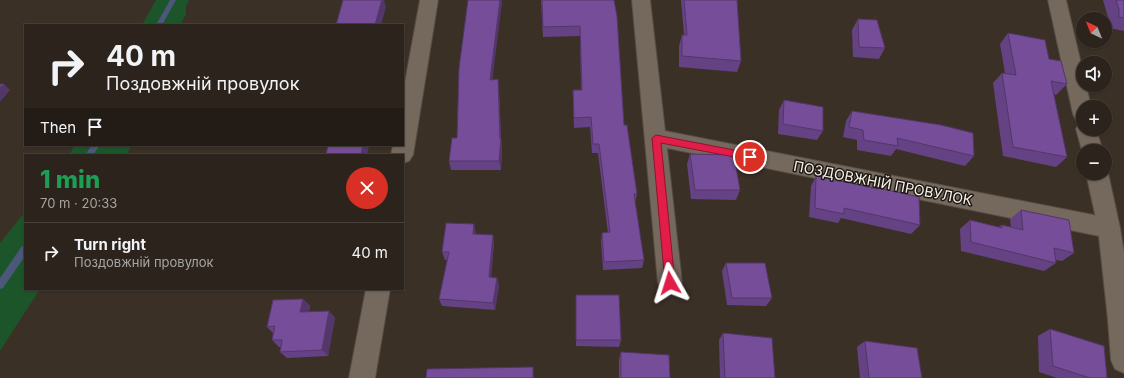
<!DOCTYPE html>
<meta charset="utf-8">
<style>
:root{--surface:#2c241c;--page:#342c25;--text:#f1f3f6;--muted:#a6a4a3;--line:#48413b}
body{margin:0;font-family:Inter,sans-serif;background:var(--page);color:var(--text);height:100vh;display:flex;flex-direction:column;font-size:15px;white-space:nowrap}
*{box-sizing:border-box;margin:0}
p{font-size:13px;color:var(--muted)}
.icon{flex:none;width:22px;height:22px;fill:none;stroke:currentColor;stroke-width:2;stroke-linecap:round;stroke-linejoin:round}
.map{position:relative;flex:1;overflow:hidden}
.drawer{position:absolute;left:24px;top:154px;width:380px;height:136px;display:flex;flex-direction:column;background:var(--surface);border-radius:0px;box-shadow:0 1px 3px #0004,0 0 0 1px var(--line)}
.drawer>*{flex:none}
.hud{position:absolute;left:24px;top:24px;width:380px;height:122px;border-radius:0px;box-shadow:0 1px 3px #0004,0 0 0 1px var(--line);background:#2c241c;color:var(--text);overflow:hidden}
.needle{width:26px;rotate:317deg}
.buttons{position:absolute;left:1076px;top:12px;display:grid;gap:8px}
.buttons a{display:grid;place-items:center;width:36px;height:36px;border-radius:50%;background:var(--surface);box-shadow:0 1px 3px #0004,0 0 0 1px var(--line);font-size:20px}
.pin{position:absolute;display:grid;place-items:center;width:34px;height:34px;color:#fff;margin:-17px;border:2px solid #fff;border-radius:50%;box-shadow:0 1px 4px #0007}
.me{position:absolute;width:44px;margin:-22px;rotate:354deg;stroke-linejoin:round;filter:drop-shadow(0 0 3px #0008)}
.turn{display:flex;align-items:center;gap:14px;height:84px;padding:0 16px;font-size:18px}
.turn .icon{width:52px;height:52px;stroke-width:2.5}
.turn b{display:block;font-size:28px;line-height:34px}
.then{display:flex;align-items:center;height:38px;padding:0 16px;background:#0003;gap:8px;font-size:15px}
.round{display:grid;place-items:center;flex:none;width:42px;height:42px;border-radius:21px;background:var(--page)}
.summary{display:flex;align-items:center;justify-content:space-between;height:68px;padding:0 16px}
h1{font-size:24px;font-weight:800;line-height:30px;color:#1e9e55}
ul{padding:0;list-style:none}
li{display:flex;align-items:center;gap:12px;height:60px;padding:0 16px;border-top:1px solid var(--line)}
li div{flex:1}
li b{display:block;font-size:15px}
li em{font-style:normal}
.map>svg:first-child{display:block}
.green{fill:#1c5529}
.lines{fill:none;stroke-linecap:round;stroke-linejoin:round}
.stream{fill:#4b5879;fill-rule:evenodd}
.minor-casing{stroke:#564d44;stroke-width:2}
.tertiary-casing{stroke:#564d44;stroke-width:2}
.minor{fill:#75685d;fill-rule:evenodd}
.tertiary{fill:#75685d;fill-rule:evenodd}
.wall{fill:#654283}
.shaded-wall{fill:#53366a}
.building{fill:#764d98;stroke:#53366a}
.route{fill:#e11d48;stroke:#92132f}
.labels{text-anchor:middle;stroke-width:3;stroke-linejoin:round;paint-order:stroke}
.street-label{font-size:14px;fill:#faf3ec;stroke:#1e1915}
</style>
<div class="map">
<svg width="1124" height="378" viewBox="0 0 1124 378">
<rect width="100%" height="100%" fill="#3b3026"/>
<g class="green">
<path d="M156,0H189L186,6V14L180,25H142Z"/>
<path d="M75,145H132L126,155H69Z"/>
<path d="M25,212V289H40L0,351V243Z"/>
</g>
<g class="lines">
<g class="stream">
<path d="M170,0H176L162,25H156Z"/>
<path d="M92,145H100L93,155H85Z"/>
<path d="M25,245V256L3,288L0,289V278L22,246Z"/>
</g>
<defs>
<g id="minor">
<path d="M420,0H438L413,155L409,161L403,163V155H391L393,145H403V93Z"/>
<path d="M632,0H650L665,131L1109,218L1117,221L1120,228L1117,235L1109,238L667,148L682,283L679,291L670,294L661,291L658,283Z"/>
<path d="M366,289H390L375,378H349Z"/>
</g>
<g id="tertiary">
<path d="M1048,0H1066L1083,72V85H1086L1091,107H1083V122L1076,120L1073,114Z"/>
<path d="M1083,122V129H1096L1103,151H1083V154L1076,129L1079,123Z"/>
<path d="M1105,167L1108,173L1120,228L1124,253V373L1115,369L1111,360L1108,320L1098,228L1086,173H1105Z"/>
</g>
</defs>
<use href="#minor" class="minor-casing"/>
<use href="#tertiary" class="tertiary-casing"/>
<use href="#minor" class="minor"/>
<use href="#tertiary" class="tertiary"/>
</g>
<g class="wall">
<path d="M468,0H502L492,80L499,89L501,139L502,148L501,170H451L449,161L457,138Z"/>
<path d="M541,0H614L624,125L637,194L635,203L644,260L642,268L603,270L601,241L602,233H608L598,153H592L590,127L574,128L573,100V90H581L580,36L543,37Z"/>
<path d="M681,0H737L741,61L737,72L679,67V46L682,35H684Z"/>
<path d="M1103,0H1124V31L1109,28V21Z"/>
<path d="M858,19L885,48L879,59L853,57L852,30Z"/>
<path d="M1008,33L1049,59L1067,84L1056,95L1053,94L1067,157L1056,167L1003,156L993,83L1002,73H1005L1000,44Z"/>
<path d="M784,100L823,131L817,140L778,134L779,110Z"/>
<path d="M852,111L974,156L965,166L896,149L891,156L857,150V140L843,137L846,121Z"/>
<path d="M690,154L740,190L736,200L691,199L687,164Z"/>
<path d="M816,176L877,189L878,188L920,225L911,234L841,218L838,223L809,217L811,186Z"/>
<path d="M1021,210L1074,253L1062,261L1056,260V263L1044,271L961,251L960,229L970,220L998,227L1002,225L1011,227L1010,219Z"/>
<path d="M476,233V234L493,235L494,243L491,277L497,278L499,286L495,310L442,306L439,299L447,260H445L442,252Z"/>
<path d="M726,263L772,298L766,306L727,305L722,271Z"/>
<path d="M576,295L621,340L619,347L576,346Z"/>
<path d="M303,299L310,306L309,312L329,311L335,318L328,356L287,358L280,352L281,347H279L272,340L273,333L267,327Z"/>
<path d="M1050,329L1107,378H1057L1039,372L1038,336Z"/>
<path d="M723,333L775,378H720L719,340Z"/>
<path d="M865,341L922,378H860L857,347Z"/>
<path d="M621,352L670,378H619V359Z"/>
</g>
<g class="shaded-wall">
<path d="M382,0H384L386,7L381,25H375Z"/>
<path d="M500,0H502V1L491,90L490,80Z"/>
<path d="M498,79L499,89L501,143V139L502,148L501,170L499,161L500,139Z"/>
<path d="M4,84L10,90L0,102V88Z"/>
<path d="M363,145H368L369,146L367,155H361Z"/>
<path d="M474,224L476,233L475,243L473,234Z"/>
<path d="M493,235L494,243L490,285L489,277Z"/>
<path d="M497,278L499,286L495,310L493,303Z"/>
<path d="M303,299L310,306L307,320L300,312Z"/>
<path d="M329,311L335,318L328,356L322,350Z"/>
<path d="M533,367L534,375V378H533Z"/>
</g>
<g class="building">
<path d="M343,0H382L375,25H336Z"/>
<path d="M468,0H500L490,80L498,79L500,139H501L499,161H449L452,138H457L459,68Z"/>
<path d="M542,0H614L617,16L624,125H627L637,194H634L644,260L604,262L602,233L610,232L599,144H593L591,117L574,118L573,90H582L580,26L543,27Z"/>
<path d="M684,0H737L741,61L682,56V35H687Z"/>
<path d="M1116,0H1124V18L1119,17V10Z"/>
<path d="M858,19L877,20L885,48L859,47Z"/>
<path d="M1008,33L1045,40L1049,59L1061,61L1067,84L1051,81L1067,157L1013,147L1002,73L1016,75Z"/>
<path d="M0,84H4L0,88Z"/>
<path d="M784,100L823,107V131L783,124Z"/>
<path d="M852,111L941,125L973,133L974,156L897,138L898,146L864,140L863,130L849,127Z"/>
<path d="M328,145H363L361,155H326Z"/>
<path d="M690,154L734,155L740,190H695Z"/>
<path d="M816,176L878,189V188L919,197L920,225L844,208V214L815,208Z"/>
<path d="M1021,210L1069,220L1074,253L1054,248L1056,263L971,242L970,220L1002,228V225L1023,230Z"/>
<path d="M446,223L474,224L473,234L493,235L489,277L497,278L493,303L439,299L449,252H442Z"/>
<path d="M726,263H765L772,298H732Z"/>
<path d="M576,295H619L621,340H576Z"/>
<path d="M303,299L300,312L329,311L322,350L280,352L282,340H272L275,326L267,327L273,300Z"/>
<path d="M1050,329L1104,346L1107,378H1090L1053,366Z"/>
<path d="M723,333L772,338L775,378H725Z"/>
<path d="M865,341L917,348L922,378H869Z"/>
<path d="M621,352L669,355L670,378H621Z"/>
<path d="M533,367V378H426L427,369Z"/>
</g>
<path class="route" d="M656,135L750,153L754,157L750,160L661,143L675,283L674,286L670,287L667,286L665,283L652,138Z"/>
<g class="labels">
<g class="street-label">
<text transform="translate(883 183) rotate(11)" y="5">ПОЗДОВЖНІЙ ПРОВУЛОК</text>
</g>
</g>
</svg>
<div class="buttons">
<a><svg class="needle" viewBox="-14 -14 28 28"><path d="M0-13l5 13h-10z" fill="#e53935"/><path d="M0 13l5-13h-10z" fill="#a6a4a3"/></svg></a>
<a><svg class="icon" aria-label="sound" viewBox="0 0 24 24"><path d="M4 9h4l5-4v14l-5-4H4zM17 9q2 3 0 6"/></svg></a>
<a>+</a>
<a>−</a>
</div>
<div class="pin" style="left:750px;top:157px;background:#d93025"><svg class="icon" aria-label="arrive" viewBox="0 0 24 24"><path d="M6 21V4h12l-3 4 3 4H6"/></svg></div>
<svg class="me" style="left:670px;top:283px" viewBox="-20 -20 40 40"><path d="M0-17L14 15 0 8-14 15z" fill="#e11d48" stroke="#fff" stroke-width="4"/></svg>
<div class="hud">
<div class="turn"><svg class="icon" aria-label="right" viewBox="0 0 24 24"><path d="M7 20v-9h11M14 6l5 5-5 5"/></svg><div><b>40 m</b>Поздовжній провулок</div></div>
<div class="then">Then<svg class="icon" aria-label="arrive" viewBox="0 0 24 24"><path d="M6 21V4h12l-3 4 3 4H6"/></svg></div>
</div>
<section class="drawer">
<div class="summary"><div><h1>1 min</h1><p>70 m · 20:33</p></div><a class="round" style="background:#d93025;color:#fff"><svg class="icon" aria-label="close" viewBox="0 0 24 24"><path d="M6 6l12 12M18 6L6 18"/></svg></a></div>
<ul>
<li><svg class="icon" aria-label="right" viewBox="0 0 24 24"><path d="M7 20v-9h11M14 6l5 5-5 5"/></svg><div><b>Turn right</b><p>Поздовжній провулок</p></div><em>40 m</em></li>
</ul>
</section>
</div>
